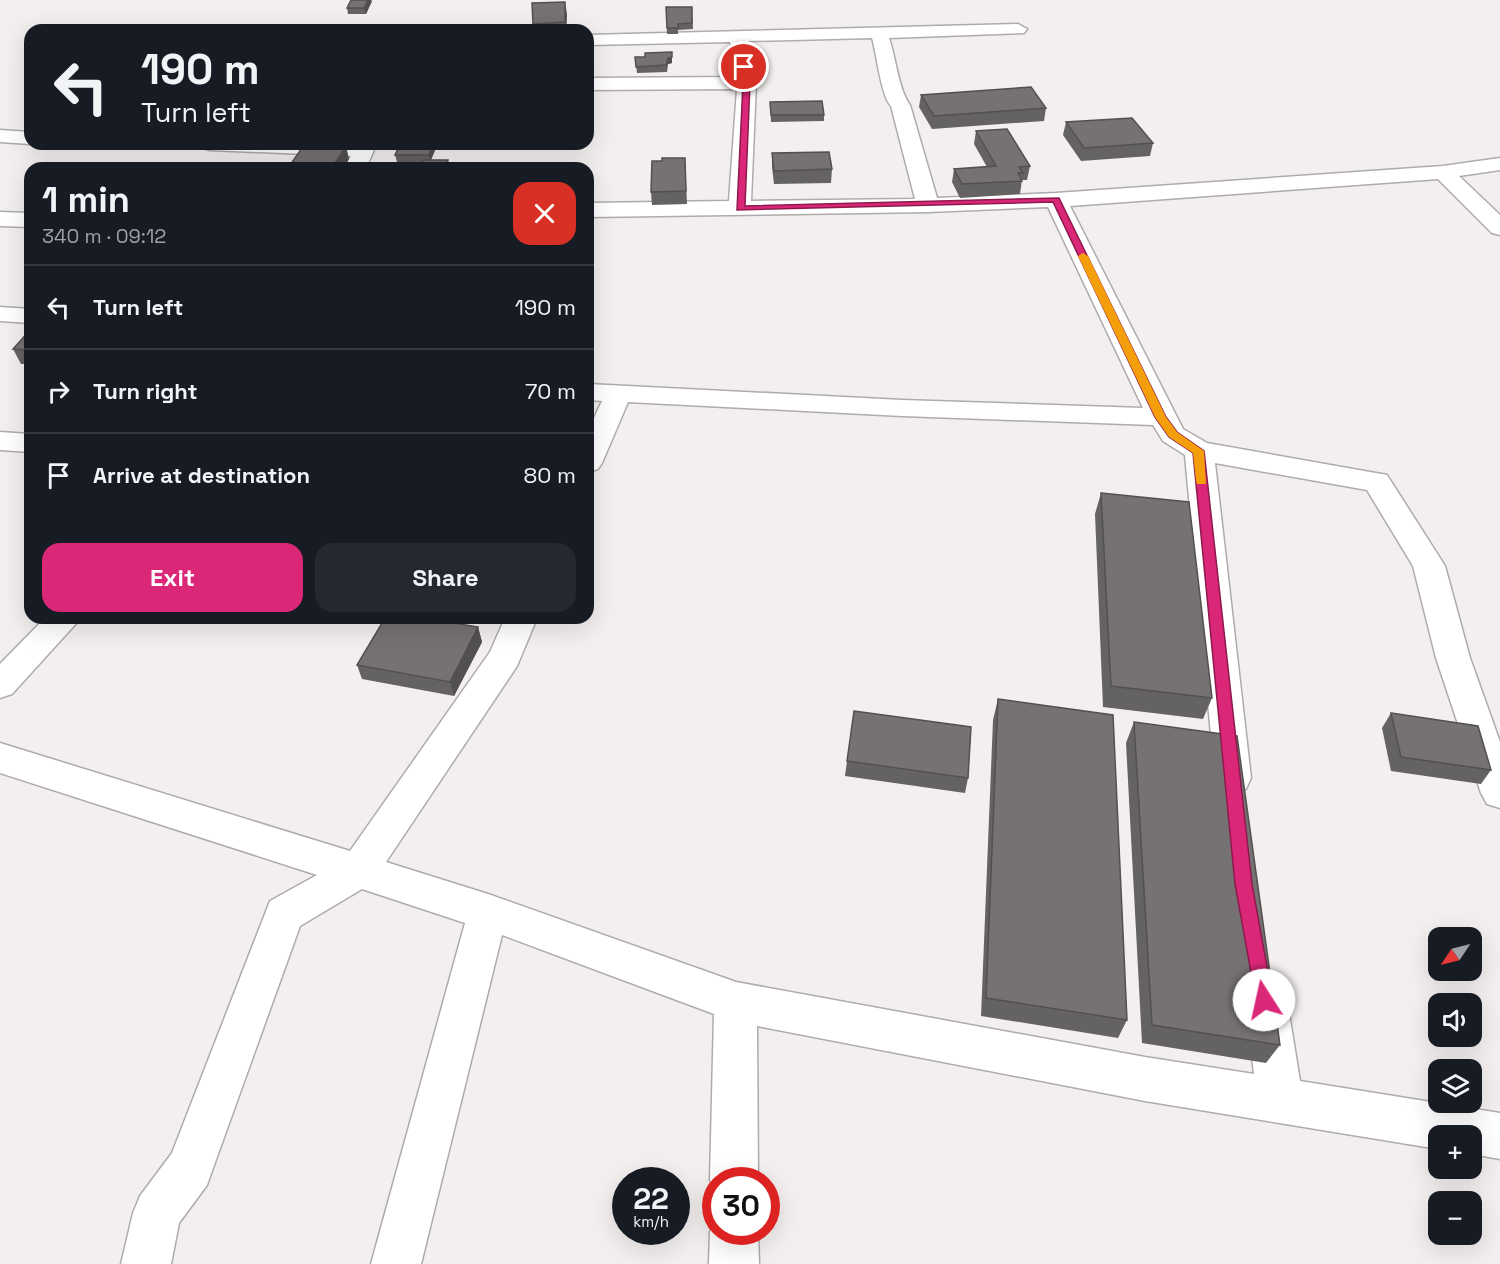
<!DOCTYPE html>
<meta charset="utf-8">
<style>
:root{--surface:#171b24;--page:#242831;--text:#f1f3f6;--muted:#9ea1a6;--line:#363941;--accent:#db2777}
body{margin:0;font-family:"Space Grotesk",sans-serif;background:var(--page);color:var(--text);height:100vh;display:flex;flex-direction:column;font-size:22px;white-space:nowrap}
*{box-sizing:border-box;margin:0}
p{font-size:20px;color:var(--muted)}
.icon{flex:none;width:33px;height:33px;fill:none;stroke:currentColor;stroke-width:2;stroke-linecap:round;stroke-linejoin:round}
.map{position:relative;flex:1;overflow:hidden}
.side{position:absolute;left:24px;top:162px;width:570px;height:462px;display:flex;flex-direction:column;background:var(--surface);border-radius:18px;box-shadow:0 6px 24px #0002}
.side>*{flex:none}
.top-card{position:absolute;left:24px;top:24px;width:570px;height:126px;border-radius:18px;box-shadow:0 6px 24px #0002;background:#171b24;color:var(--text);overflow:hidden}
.needle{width:39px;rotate:235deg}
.fabs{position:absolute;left:1428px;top:927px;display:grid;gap:12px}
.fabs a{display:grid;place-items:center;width:54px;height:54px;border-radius:12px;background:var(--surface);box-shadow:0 6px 24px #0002;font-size:30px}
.speed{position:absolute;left:612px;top:1167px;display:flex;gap:12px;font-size:30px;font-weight:700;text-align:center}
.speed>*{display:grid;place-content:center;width:78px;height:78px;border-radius:50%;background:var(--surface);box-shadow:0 6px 24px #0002;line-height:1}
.speed small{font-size:15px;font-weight:400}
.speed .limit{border:9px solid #d22;background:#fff;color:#111}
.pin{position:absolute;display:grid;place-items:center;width:51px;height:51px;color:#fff;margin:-26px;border:3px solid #fff;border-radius:50%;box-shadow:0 2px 6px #0007}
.me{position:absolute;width:66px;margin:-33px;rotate:350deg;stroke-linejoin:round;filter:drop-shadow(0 0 4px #0008)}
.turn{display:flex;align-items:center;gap:21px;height:126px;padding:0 18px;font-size:27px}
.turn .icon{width:78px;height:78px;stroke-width:2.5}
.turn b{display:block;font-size:42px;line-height:51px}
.round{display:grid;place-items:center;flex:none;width:63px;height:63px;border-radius:18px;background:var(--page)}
.head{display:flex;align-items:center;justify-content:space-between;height:102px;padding:0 18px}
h1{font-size:36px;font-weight:700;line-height:45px}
.cta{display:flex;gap:12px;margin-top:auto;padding:12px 18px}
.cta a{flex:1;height:69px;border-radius:18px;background:var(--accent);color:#fff;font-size:24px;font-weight:700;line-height:69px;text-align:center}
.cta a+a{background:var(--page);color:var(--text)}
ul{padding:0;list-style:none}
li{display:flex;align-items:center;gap:18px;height:84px;padding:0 18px;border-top:2px solid var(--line)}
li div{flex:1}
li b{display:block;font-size:22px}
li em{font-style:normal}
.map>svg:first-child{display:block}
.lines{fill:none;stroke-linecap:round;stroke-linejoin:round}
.street-casing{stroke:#afabab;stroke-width:3}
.street{fill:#fff;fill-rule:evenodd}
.wall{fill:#656263}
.shaded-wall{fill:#535050}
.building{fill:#767273;stroke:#535050;stroke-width:1.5}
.route{fill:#db2777;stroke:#8e194d;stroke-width:1.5}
.slow{fill:#f59e0b}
</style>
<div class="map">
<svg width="1500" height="1264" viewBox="0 0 1500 1264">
<rect width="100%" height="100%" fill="#f3efef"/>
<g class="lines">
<defs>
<g id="street">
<path d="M1018,24L1027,29L1024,33L889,38C896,58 898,88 910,105L937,198L1056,193L1443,166L1500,158V170L1459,176L1500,215V235L1492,233L1438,179L1070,206L1183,429L1207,443L1387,475L1445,566L1470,658L1500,742V808L1487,804L1481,793L1436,658L1413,566L1367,490L1215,463L1251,778L1246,789L1233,793L1220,789L1215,778L1185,455L1163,441L1153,425L902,416L628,402L602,463L598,469L588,472V431L602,401L588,400V384L902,400L1143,408L1048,207L928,212L588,217V203L729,201L737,89L588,90V78L737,77L730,42L588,45V35ZM872,38C877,55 881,96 891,106L915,199L751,201L756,83L748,41Z"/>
<path d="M0,130L30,132V144L0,142Z"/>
<path d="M200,144H365L371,146L374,150L366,168H344L351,156L210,150L203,148Z"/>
<path d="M0,212L30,213V227L0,226Z"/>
<path d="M0,307L30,309V323L0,321Z"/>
<path d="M0,432L30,434V452L0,450Z"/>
<path d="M45,618H81L12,694L0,698V664Z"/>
<path d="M505,618H537L517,666L386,862L488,894L736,982L1145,1057L1254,1074L1246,1007L1252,993L1267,987L1282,993L1288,1007L1300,1081L1500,1113V1159L1472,1154V1136H1438V1149L1145,1101L757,1026L758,1180H716V1192L710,1180L714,1014L502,935L421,1264H371L465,923L362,889L300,926L213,1168L207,1185L179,1223L171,1264H121L133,1213L140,1196L172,1153L270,901L317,875L0,773V743L350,851L490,652Z"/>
<path d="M716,1218V1232H758L759,1264H709L710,1232Z"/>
</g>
</defs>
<use href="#street" class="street-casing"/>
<use href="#street" class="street"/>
</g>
<g class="wall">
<path d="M372,1L366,14H348L347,8Z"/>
<path d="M666,7H692L693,29L678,30V34H667Z"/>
<path d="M567,14L566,30H534L533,24Z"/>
<path d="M672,52V63L668,64L667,72L637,73L635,57H645Z"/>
<path d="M921,95L1046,108L1044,121L932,129L919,107Z"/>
<path d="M770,102L824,115V121L771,122Z"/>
<path d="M1066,122L1153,143L1150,156L1081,161L1063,135Z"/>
<path d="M976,131L1030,166L1027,180H1022L1020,194L960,198L952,182L954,169L987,167L974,144Z"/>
<path d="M436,148L431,160H448L449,166L422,162H397L395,155Z"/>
<path d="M772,153L832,169L831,183L774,184L772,167Z"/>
<path d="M685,158L687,204L652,205L651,192L662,161Z"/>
<path d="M30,330V364H21L13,349Z"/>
<path d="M1101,493L1212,698L1203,719L1103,707L1095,514Z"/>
<path d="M478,627L482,642L454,696L362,679L357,665Z"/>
<path d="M998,699L1127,1020L1118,1038L981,1016L993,720Z"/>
<path d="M1391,713L1491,770L1481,784L1391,771L1382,728Z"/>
<path d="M1134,722L1280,1045L1266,1063L1142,1043L1126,743Z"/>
<path d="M847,761L968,778L965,793L845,776Z"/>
</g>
<g class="shaded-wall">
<path d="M368,0H371L372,1L366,14L364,8Z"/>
<path d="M565,2L567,14L566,30L565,22Z"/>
<path d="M672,57V63L668,64L667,72L668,58Z"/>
<path d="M433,144H435L436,148L430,162L429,155Z"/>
<path d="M346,146L349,159L344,168H332Z"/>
<path d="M478,627L482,642L454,696L450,682Z"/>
</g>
<g class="building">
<path d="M351,0H368L364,8H347Z"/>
<path d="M565,2V22L533,24L532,3Z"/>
<path d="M666,7H692V23L678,24V28H667Z"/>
<path d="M672,52V57L668,58L666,65L636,67L635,57H645V53Z"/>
<path d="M1031,87L1046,108L934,116L921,95Z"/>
<path d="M822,101L824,115H771L770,102Z"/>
<path d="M1132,118L1153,143L1084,148L1066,122Z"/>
<path d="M1007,129L1030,166L1019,167L1023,173H1018L1022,181L962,184L954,169L996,166L976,131Z"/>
<path d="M400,144H433L429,155H395Z"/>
<path d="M304,145L346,146L332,168H288Z"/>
<path d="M829,152L832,169L774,171L772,153Z"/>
<path d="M662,158H685L686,191L651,192L652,161H662Z"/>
<path d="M423,160H448L446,168H421Z"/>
<path d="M30,330V350L13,349Z"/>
<path d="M1101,493L1189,502L1212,698L1111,686Z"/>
<path d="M385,618H424L478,627L450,682L357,665Z"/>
<path d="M998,699L1113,715L1127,1020L986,998Z"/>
<path d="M854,711L971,727L968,778L847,761Z"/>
<path d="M1391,713L1478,726L1491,770L1401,757Z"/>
<path d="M1134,722L1237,736L1280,1045L1152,1025Z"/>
</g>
<path class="route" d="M744,65L747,67L750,83L745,206L1059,198L1166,417L1177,432L1204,451L1252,884L1273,1000L1271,1006L1264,1008L1258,1006L1256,1000L1235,884L1193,453L1169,437L1155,417L1053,202L737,210L743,83L740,67Z"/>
<path class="slow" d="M1083,253L1088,256L1166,417L1177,432L1204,451L1206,484H1197L1196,481L1193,453L1169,437L1155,417L1078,256Z"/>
</svg>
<div class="fabs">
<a><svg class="needle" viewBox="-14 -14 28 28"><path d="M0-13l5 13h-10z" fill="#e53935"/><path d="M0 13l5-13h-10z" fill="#9ea1a6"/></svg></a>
<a><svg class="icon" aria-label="sound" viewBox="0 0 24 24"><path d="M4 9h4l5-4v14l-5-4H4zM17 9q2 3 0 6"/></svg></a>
<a><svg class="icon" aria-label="layers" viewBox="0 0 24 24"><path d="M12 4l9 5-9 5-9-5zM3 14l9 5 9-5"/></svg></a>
<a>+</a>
<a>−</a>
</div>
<div class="speed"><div>22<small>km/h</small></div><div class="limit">30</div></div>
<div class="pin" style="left:744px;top:67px;background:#d93025"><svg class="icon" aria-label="arrive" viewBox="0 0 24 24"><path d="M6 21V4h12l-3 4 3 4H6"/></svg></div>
<svg class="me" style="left:1264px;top:1000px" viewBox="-20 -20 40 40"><circle r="19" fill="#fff"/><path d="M0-13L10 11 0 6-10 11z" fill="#db2777"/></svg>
<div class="top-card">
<div class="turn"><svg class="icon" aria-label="left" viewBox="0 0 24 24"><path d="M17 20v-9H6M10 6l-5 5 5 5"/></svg><div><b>190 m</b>Turn left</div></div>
</div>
<section class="side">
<div class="head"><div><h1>1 min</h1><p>340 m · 09:12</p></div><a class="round" style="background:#d93025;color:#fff"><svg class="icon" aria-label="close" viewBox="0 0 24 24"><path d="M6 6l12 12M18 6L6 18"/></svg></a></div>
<ul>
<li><svg class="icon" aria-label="left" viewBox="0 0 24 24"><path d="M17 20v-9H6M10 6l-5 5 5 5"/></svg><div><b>Turn left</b></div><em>190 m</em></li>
<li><svg class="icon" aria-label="right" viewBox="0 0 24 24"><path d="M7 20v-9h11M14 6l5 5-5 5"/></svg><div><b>Turn right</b></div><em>70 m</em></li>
<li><svg class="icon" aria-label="arrive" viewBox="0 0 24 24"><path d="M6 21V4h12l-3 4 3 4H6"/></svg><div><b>Arrive at destination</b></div><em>80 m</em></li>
</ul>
<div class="cta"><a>Exit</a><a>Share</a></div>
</section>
</div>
